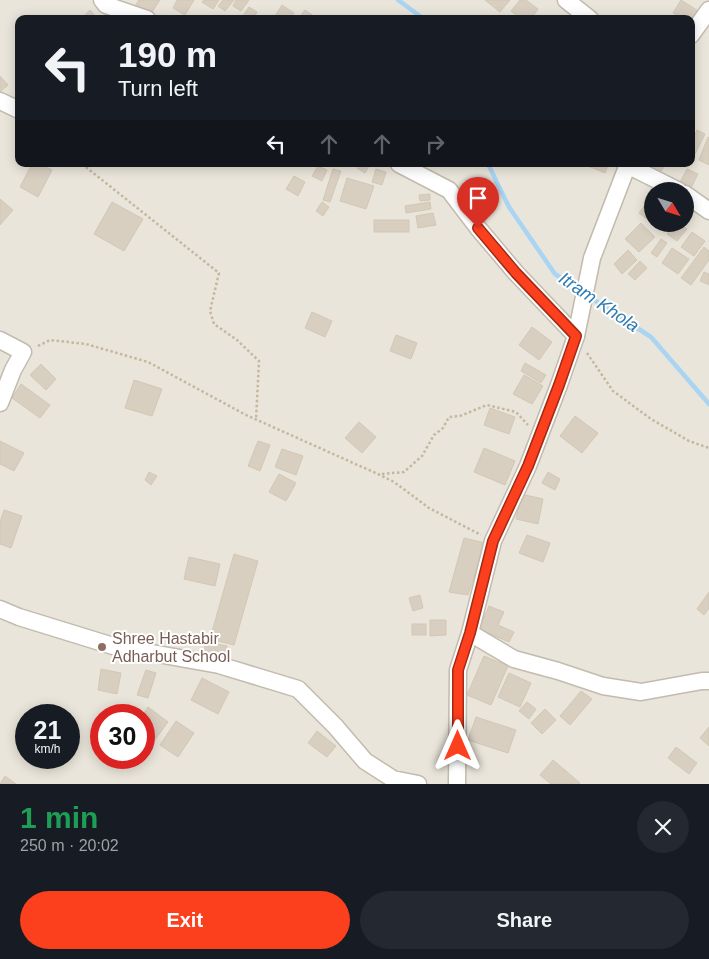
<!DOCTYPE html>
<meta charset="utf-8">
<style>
:root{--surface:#171b24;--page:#242831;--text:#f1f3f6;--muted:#9ea1a6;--accent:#fc3f1d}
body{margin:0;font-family:Helvetica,sans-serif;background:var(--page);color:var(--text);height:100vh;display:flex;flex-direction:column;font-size:19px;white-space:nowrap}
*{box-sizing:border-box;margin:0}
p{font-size:16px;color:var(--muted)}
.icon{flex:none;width:28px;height:28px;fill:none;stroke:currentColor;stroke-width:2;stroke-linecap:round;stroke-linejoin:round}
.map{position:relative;height:784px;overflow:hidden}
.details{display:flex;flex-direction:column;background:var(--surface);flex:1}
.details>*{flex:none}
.banner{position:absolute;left:15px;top:15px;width:680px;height:152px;border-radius:10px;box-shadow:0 2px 12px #0003;background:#171b24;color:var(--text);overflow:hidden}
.needle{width:32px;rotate:128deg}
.buttons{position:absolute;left:644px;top:182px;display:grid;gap:10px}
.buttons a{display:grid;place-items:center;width:50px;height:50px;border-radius:50%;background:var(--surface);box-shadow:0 2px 12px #0003;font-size:25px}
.speed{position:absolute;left:15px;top:704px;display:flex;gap:10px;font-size:25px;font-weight:700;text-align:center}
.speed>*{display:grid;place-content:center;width:65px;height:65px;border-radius:50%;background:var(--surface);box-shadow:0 2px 12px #0003;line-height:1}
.speed small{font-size:12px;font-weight:400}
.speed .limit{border:8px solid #d22;background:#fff;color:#111}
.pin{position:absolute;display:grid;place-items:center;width:42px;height:42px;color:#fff;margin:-51px -21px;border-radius:50% 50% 50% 0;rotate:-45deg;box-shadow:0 0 5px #0007}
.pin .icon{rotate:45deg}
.me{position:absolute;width:55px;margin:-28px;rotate:0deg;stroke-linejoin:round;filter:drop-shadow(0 0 4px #0008)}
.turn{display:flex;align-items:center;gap:18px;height:105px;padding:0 20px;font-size:22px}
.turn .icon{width:65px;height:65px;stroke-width:2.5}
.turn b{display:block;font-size:35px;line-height:42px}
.lanes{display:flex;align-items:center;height:48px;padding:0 20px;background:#0003;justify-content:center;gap:25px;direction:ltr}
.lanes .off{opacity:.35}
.round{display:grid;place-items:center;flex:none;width:52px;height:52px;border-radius:26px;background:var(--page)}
.summary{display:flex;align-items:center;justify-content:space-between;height:85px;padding:0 20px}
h1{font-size:30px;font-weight:700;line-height:38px;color:#1e9e55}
.primary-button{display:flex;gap:10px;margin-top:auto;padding:10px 20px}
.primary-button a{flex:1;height:58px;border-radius:30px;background:var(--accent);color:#fff;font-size:20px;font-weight:700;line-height:58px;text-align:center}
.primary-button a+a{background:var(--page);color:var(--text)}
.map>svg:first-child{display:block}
.residential{fill:#eae5da;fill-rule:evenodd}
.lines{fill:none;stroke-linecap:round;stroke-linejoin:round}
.stream{stroke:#a9d4f2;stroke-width:4.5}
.building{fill:#d8cfc1;stroke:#d3c7b4}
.street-casing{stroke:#c2bbae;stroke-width:19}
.path{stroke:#c4b79f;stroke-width:2.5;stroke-dasharray:2.5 2.5;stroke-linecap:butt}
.street{stroke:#fff;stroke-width:16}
.route-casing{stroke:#a42913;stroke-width:12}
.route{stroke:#fc3f1d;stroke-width:9}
.education-dot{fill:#8d6e63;stroke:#fff;stroke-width:2}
.labels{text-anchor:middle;stroke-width:4;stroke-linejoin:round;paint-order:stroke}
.education-label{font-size:16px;fill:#785e54;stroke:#fff;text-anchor:start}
.water-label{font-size:18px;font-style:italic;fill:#2e7ab2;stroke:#fff}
</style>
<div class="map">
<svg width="709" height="784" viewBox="0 0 709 784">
<rect width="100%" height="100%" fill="#f6f3ec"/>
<path class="residential" d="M0,0H709V784H0ZM19,19H691V164H19ZM652,191H685V224H652ZM26,715H69V758H26ZM101,715H144V758H101Z"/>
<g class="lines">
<g class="stream">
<path d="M398,0L424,19"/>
<path d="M488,164L509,207L555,274L582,291"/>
<path d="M588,296L651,337L709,404"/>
</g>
</g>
<g class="building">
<path d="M139,0H160L150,15L135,6Z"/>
<path d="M177,0H194L185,15L173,8Z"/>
<path d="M204,0H219L213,9L202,2Z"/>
<path d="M223,0H234L225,11L218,6Z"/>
<path d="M236,0H249L241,11L233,6Z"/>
<path d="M485,0H510L500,12Z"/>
<path d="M520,0H526L538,9L531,19H521L511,11Z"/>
<path d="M681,0L700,12L691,25V19H682L673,13Z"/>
<path d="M282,5L294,13L290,19H273Z"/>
<path d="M249,7L257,12L253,19H241Z"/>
<path d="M90,10L98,19H81Z"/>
<path d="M305,10L318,19H298Z"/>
<path d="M0,76L8,85L0,92Z"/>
<path d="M697,130L705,134L694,156L691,155V143Z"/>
<path d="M708,137L709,138V165L699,160Z"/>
<path d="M32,164H40L52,170L38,197L20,187Z"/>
<path d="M359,164H370L365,173L357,168Z"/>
<path d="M589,164H605L608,165L605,173L588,166Z"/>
<path d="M649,164H667L658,174L647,166Z"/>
<path d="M318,166L327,170L322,181L312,176Z"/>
<path d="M333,169L341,171L330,202L323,200Z"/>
<path d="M376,169L386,172L382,185L372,182Z"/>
<path d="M687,169L698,174L689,192L678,186Z"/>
<path d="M294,176L305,182L298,196L286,189Z"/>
<path d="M347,178L374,186L366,209L340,201Z"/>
<path d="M430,194V200L420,201L419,195Z"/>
<path d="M0,199L13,210L0,225Z"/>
<path d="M649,200L652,203V223L639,213Z"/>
<path d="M112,202L143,219L124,251L94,234Z"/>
<path d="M322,202L329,207L323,216L316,211Z"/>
<path d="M430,202L431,209L406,213L405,206Z"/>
<path d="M433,213L436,225L418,228L416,216Z"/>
<rect x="374" y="220" width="35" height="12"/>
<path d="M641,223L655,237L639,252L625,239Z"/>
<path d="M675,224H680L687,229L677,241L667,234Z"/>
<path d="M692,232L705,241L694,256L681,247Z"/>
<path d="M661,239L667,243L657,257L651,253Z"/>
<path d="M704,247L709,251V260L691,285L681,278Z"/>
<path d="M672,248L689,259L678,274L662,263Z"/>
<path d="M628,250L637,260L622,274L614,264Z"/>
<path d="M640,261L647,268L635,280L628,274Z"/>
<path d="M704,272L709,274V285L700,281Z"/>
<path d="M312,312L332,321L325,337L305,328Z"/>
<path d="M532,327L552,342L539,360L519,345Z"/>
<path d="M396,335L417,343L411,359L390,351Z"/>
<path d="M525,363L546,375L541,383L521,371Z"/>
<path d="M41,364L56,379L46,390L30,375Z"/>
<path d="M524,375L543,386L532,404L513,394Z"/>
<path d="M134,380L162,389L152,416L125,408Z"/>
<path d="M21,384L50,405L40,418L12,398Z"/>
<path d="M490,408L515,417L509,434L484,425Z"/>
<path d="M575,416L598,433L582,453L560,436Z"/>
<path d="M359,422L376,437L362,453L345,438Z"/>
<path d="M0,441L24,453L14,471L0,464Z"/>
<path d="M258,441L270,445L260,471L248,466Z"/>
<path d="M484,448L515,461L505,485L474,472Z"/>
<path d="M282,449L303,456L296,475L275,467Z"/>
<path d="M149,472L157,476L151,485L145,480Z"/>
<path d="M548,472L560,479L555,490L542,483Z"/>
<path d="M279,474L296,483L286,501L269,492Z"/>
<path d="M521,494L543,499L538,524L516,519Z"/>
<path d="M4,510L22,516L11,548L0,544V522Z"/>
<path d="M527,535L550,543L543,562L519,553Z"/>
<path d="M464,538L485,543L468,595L449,592Z"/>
<path d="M234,554L258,561L234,645L210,639Z"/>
<path d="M189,557L220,564L215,586L184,579Z"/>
<path d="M709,592V608L704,615L697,609Z"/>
<path d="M420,595L423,608L413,611L409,598Z"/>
<path d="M489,606L504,612L498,625L514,632L509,642L479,629Z"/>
<path d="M430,620H446V635L430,636Z"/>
<rect x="412" y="624" width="14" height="11"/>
<path d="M206,642L227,646L224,659L203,655Z"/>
<path d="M484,656L508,666L491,705L467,695Z"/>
<path d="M101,669L121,673L117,694L98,690Z"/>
<path d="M146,670L156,673L148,698L137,695Z"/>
<path d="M509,673L531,683L520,707L498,697Z"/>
<path d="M202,678L229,692L218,714L191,700Z"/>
<path d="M581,691L592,699L570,725L560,716Z"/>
<path d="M527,702L536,709L529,719L519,711Z"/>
<path d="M148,707L168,722L151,745L144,739V715H143Z"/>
<path d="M545,709L556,720L542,734L531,723Z"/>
<path d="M476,717L516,730L508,753L468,740Z"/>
<path d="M176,721L194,733L178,757L160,745Z"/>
<path d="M709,727V746L700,738Z"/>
<path d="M317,731L336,746L327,757L308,743Z"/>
<path d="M676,747L697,763L689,774L668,758Z"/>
<path d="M553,760L580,783L579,784H551L540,775Z"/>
<path d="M5,776L16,784H0Z"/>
</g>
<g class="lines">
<defs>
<g id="street">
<path d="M102,0L106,5L147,19"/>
<path d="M566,0L590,19"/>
<path d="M691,35L709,10"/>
<path d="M0,101L19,110"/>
<path d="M399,164L449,190L478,228L516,273L576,336"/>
<path d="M627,165L679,191"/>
<path d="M685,194L709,211"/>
<path d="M0,340L23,352L13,370L0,403"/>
<path d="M0,609L19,617L113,646L219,665L298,689L335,726L365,761L393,779L418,784"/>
<path d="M470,633L514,659L558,671L603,686L641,692L702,681H709"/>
<path d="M457,784L458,670L470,633L493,541L528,466L559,385L576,336L592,258L628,164"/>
</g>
</defs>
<use href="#street" class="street-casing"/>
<g class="path">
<path d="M82,164L219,273L210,311L214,324L237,340L259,361L256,420"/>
<path d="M38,346L50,340L86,344L148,362L246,415L380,475L394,482L429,508L481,535"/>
<path d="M587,353L613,391L651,419L689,441L709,448"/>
<path d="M382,474L404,472L422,456L434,435L443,428L449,417L460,416L487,405L516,412L528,425"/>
</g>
<use href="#street" class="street"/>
</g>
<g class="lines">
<defs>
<path id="route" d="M458,746V670L470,633L493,541L528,466L559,385L576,336L516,273L478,228"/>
</defs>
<use href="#route" class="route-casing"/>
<use href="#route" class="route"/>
</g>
<circle class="education-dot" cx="102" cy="647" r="5"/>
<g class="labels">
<g class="education-label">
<text x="112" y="644">Shree Hastabir<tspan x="112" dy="18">Adharbut School</tspan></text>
</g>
<g class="water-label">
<text transform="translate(599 302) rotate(34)" y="6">Itram Khola</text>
</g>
</g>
</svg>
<div class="buttons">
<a><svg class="needle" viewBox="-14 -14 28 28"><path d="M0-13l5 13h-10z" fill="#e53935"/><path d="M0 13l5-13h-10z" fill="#9ea1a6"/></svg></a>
</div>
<div class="speed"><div>21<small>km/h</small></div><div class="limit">30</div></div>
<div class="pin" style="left:478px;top:228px;background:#d93025"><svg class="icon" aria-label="arrive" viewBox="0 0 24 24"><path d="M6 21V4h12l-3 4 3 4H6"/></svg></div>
<svg class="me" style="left:458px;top:746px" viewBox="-20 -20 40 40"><path d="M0-17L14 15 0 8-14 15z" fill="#fc3f1d" stroke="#fff" stroke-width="4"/></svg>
<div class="banner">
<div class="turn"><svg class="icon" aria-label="left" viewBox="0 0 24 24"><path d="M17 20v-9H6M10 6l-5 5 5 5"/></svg><div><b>190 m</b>Turn left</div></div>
<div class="lanes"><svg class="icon" aria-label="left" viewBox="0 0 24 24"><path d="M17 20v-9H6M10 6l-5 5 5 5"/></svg><svg class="icon off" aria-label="ahead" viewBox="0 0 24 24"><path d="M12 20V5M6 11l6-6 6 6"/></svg><svg class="icon off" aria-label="ahead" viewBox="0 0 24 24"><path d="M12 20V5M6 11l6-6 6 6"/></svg><svg class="icon off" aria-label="right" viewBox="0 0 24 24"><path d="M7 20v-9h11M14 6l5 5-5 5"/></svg></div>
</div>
</div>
<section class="details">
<div class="summary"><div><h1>1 min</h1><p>250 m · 20:02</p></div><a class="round"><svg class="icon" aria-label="close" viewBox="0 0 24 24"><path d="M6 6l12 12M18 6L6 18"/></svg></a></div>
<div class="primary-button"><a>Exit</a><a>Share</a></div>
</section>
